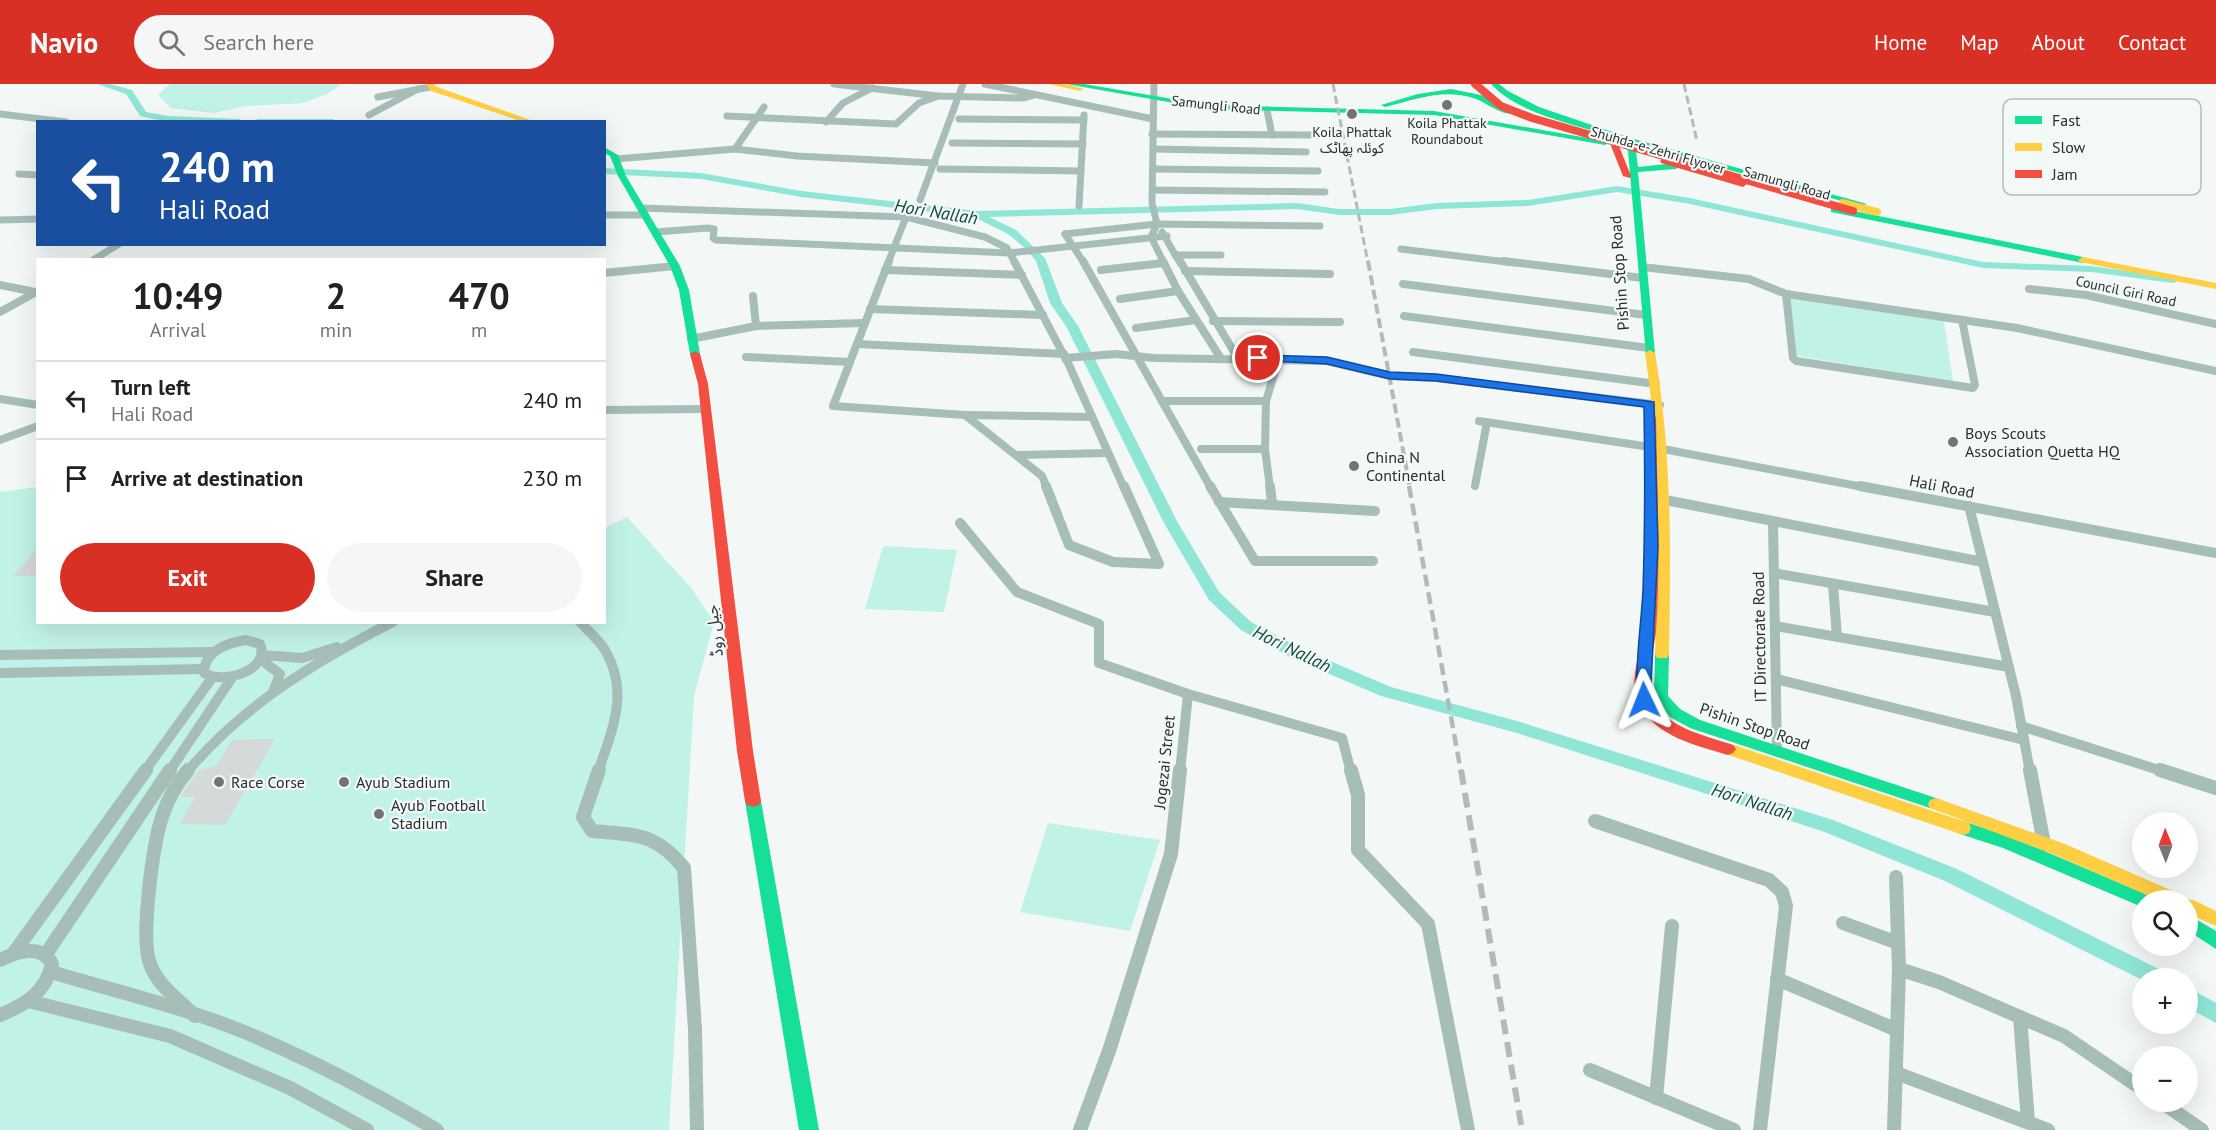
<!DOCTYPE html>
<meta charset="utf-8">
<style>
:root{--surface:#fff;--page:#f6f6f6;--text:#202124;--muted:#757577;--line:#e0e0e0;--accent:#d93025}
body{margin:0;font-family:"PT Sans","Noto Sans Arabic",sans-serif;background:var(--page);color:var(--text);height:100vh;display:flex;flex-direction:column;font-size:22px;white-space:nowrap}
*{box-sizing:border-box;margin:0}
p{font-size:20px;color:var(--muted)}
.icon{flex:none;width:33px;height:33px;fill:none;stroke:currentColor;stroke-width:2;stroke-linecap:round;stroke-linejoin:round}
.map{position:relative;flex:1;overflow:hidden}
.panel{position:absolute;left:36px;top:174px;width:570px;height:366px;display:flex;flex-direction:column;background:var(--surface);border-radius:0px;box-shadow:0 6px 24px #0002}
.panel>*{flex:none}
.hud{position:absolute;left:36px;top:36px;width:570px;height:126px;border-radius:0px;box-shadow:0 6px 24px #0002;background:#1a4fa0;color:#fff;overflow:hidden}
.needle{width:39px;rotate:359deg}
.tools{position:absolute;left:2132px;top:728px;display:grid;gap:12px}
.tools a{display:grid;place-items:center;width:66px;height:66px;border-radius:50%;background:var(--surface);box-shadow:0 6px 24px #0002;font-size:30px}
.pin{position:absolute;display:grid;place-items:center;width:51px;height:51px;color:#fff;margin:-26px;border:3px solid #fff;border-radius:50%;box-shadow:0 2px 6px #0007}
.me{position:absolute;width:66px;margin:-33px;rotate:358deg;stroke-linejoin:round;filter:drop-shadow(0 0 4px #0008)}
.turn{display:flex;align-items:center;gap:21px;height:126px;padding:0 24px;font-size:27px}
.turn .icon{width:78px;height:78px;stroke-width:2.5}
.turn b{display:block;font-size:42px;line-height:51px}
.eta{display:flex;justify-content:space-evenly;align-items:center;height:102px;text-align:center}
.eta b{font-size:36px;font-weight:700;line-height:42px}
.action{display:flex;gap:12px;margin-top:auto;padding:12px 24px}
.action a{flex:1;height:69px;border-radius:36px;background:var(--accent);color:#fff;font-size:24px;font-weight:700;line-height:69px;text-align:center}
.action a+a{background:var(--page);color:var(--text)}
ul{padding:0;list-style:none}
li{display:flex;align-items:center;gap:18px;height:78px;padding:0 24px;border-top:2px solid var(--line)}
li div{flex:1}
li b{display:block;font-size:22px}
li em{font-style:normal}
header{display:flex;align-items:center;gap:36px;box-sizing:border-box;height:84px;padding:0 30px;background:var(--accent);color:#fff}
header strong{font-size:28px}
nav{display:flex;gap:33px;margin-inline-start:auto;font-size:21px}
.search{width:420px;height:54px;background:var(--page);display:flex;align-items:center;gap:15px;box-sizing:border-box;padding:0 21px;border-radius:33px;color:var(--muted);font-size:22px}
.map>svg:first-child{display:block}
.green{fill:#c1f2e8}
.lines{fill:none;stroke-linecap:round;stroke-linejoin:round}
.canal{fill:#8fe6d6;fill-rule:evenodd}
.building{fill:#d5d9d7}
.street-far3{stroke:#a6bdb8;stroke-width:7}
.street-far2{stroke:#a6bdb8;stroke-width:8}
.street-far1{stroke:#a6bdb8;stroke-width:10}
.street{stroke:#a6bdb8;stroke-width:14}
.fast{fill:#16e098;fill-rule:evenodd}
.slow{fill:#ffcf43;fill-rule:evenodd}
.jam{fill:#f24e42;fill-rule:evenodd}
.rail-far3{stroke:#afbcba;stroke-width:3;stroke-dasharray:8 4;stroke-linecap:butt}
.rail-far2{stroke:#afbcba;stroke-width:4;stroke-dasharray:10 4.5;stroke-linecap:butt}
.rail-far1{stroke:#afbcba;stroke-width:4.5;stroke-dasharray:12 6;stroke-linecap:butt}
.rail{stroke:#afbcba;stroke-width:6;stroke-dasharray:15 8;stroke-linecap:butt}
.slow-bridge{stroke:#ffcf43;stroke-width:8}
.jam-bridge{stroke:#f24e42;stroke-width:8}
.route{fill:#1a73e8;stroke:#114b97;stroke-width:1.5}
.poi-dot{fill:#707473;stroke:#f2f9f7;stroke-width:2}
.labels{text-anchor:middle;stroke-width:4.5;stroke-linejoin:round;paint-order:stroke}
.far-street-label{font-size:14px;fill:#2a2d2c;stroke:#f2f9f7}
.far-poi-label{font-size:14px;fill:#2a2d2c;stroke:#f2f9f7}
.street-label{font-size:16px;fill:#2a2d2c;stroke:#f2f9f7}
.poi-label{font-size:16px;fill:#2a2d2c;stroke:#f2f9f7;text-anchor:start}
.water-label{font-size:18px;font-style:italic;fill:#144a42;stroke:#f2f9f7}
.key{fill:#f2f9f7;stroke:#b6bcba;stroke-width:1.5}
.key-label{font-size:16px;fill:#2a2d2c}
</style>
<header>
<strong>Navio</strong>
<div class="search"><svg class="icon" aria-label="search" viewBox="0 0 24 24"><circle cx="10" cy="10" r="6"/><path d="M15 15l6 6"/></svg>Search here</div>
<nav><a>Home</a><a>Map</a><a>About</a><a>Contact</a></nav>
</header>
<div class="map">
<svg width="2216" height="1046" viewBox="0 0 2216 1046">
<rect width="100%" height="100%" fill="#f3f8f6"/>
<g class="green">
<path d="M170,0H342L327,10L303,19L247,22L213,29L171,24L158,11Z"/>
<path d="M1790,215L1944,237L1953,297L1797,272Z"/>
<path d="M37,403L38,538H604L605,444L627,433L692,505L714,538L694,612L669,1046H0V408Z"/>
<path d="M883,462L957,466L944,528L865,525Z"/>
<path d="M1048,739L1160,756L1130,847L1020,828Z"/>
</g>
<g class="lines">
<g class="canal">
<path d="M97,0H110L132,6L146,28L168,32L239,35L243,38H167L140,32L126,10Z"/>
<path d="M257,35H333L337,38H253Z"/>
<path d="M604,84L701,89L801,107L978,127L1297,119L1339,125H1390L1437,119L1528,116L1617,102L1690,114L1983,178L2091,182L2176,194V198L2172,199L2091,188L1983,184L1690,120L1617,108L1528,122L1437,125L1390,131H1339L1297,125L989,133L1016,146L1045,174L1062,219L1078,242L1178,439L1219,508L1251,538L1304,566L1391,603L1517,637L1833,736L1957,785L2165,888L2168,894L2142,896L1945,797L1822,747L1517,649L1381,612L1292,574L1241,546L1209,516L1164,439L1066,242L1050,219L1036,177L1026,165L1008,150L974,133L801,113L701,95L604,90Z"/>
<path d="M2187,903L2216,919V939L2187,923Z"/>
</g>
</g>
<g class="building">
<path d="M38,463V491L13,492Z"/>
<path d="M275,655L225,741L180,740L195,713H180L185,706L199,686L216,682L232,656Z"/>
</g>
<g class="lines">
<g class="street-far3">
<path d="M834,0L938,12L1023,14L1034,11"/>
<path d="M985,0L1153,35"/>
<path d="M1154,0L1152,119L1157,140L1151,153L1164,179"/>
<path d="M378,13L430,3"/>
<path d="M1267,26L1272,51"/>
<path d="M0,30L66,38"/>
<path d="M369,31L418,5"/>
<path d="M727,32L896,40L919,19L938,12"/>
<path d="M959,35L1084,36"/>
<path d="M826,38L843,19L872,4"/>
<path d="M1152,50L1314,51"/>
<path d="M952,59L1083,60"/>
<path d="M735,65L764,23"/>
<path d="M1154,65L1306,68"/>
<path d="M616,75L735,65L797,72L935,79"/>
<path d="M940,85L1081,87"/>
<path d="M1153,85L1318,87"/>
<path d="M19,90L38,91"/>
<path d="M1154,106L1325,108"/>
<path d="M920,116L963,0"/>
<path d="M1079,122L1084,31"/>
<path d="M641,124L906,133"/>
<path d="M604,131H645"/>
<path d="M906,133L985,153L1007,164L1015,179"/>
<path d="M0,136L38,135"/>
<path d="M655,148L708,144L714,145L713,154L716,156L1010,169L1167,152"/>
<path d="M1162,148L1180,179"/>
<path d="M1065,150L1084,179"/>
<path d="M1065,150L1157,140L1320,142"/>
<path d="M1401,165L1515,179"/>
<path d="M1175,171H1221"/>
<path d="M93,176L119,160"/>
<path d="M888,179L906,133"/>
</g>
<g class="street-far2">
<path d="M889,177L833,322L965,331L1042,392L1047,404"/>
<path d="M1014,177L1069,281L1124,404"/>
<path d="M1083,177L1211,404"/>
<path d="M1163,177L1178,207L1220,273"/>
<path d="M1180,177L1237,273"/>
<path d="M1503,177L1643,194"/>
<path d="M1642,183L1749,195L1786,210L2017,244L2216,287"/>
<path d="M885,186L1022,191"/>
<path d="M1101,186L1163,179"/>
<path d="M1185,187L1330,190"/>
<path d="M604,189L675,182"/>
<path d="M1403,200L1646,231"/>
<path d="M0,201L35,208"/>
<path d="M2029,205L2086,211L2216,240"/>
<path d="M1786,210L1793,274L1796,277L1973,304L1975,301L1962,236"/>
<path d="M753,212L756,242"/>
<path d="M1120,215L1178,207"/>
<path d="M870,225L1043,231"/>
<path d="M0,228L38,207"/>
<path d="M1404,232L1649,264"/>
<path d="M1213,237L1340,238"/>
<path d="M1136,244L1196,236"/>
<path d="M691,255L756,242L865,239"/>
<path d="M857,260L1064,270"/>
<path d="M1413,268L1656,300"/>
<path d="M746,273L850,278"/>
<path d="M1065,274L1116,270L1154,274L1327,277L1390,292L1436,294L1660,321"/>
<path d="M0,315L38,321"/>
<path d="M1162,317H1266"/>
<path d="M604,326L705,325"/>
<path d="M966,331L1092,333"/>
<path d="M1479,337L1650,363"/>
<path d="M0,356L38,342"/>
<path d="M1201,365H1265"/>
<path d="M1663,365L1868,404"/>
<path d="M1017,371L1108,369"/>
<path d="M1475,402L1487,338"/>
<path d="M1270,404L1265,365L1266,317L1279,275"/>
</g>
<g class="street-far1">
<path d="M1046,402L1069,461L1113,478L1159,480L1124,402"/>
<path d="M1210,402L1255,477H1373"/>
<path d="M1270,402L1272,419"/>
<path d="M1860,402L2216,469"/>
<path d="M1660,415L1983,478"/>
<path d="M1219,418L1375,427"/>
<path d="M1969,422L2016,612L2030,688"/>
<path d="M1773,438L1777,668"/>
<path d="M960,439L1017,508L1099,540V579L1188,610L1180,688"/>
<path d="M1774,489L1995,528"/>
<path d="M1833,500L1837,553"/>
<path d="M580,538C588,547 599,556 605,566C630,608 612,646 598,688"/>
<path d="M1775,542L2009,583"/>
<path d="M246,556L260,560C271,586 223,601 204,589C204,567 227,559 246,556Z"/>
<path d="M0,571L213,568"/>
<path d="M262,571L302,574L337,563"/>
<path d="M260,575L280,590L273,608"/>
<path d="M0,589L203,585"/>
<path d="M1776,595L2024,656"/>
<path d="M1188,610L1342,654L1351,688"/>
<path d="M2021,642L2165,688"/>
<path d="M144,688L212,594"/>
<path d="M169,688L233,592"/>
<path d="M187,688C243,621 316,577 393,538"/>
</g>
<g class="street">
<path d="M188,686C178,698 168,715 163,730C153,758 140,854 150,880C158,902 179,916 195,932"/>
<path d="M599,686L583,733L592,747C635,751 655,748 684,784L695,945L697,1046"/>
<path d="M1351,686L1358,711V766L1428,840L1468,1046"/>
<path d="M2030,686L2044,760"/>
<path d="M2160,686L2216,704"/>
<path d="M1595,737L1769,796L1782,808L1786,822L1760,1046"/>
<path d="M1843,839L1898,859"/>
<path d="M13,870L146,686"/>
<path d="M46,870L170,686"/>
<path d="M0,876C17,868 41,859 52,880C46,908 25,921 0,931"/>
<path d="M1899,885L1939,898L2064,952L2142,1005"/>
<path d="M51,888C122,909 196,926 263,956C323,982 381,1013 437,1046"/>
<path d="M1777,895L1897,946"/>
<path d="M28,917L170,952L290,1004L367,1046"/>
<path d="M2020,933L2028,1038"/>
<path d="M1590,986L1734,1046"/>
<path d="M1896,989L2048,1046"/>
<path d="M1656,1014L1672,842"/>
<path d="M2160,1017L2202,1046"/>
<path d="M1080,1046L1110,964L1171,770L1180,686"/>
<path d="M1894,1046L1899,885L1896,793"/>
</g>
<g class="fast">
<path d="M1066,0H1084L1208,21L1434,27L1605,57L1609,59L1605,61L1434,31L1208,25Z"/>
<path d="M1491,0H1499L1508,7L1539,23L1627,53L1867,120L1860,122L1631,59L1636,67L1638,83L1676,79L1680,82L1676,85L1638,88L1655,269L1654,271H1646L1628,67L1621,56L1615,53C1577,41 1518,30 1491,0Z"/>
<path d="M1451,5L1481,11L1516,28C1505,35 1485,17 1473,14C1444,4 1413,16 1385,23L1381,21L1418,10Z"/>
<path d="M604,63L618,71L626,92L680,182L689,206L700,270L699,272H691L690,270L679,206L670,182L618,92L610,72L604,69Z"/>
<path d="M1834,123L2083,173L2088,176L2083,179L1831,128V124Z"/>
<path d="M1662,565L1667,566L1669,570L1668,612L1680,625L1700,636L1942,716L1944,720L1942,724L1936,726L1690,644L1670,633L1654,614L1655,570L1657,566Z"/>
<path d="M753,711L759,713L761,717L819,1046H799L745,717L747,713Z"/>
<path d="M1963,737L2014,754L2148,811L2150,816H2142V823L2003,764L1957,749L1955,744L1957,739Z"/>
<path d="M2187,830L2216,847V865L2187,846Z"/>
</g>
<g class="slow">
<path d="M426,0H434L437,3L536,38H523L431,7Z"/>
<path d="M1049,0H1065L1084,5L1080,7Z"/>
<path d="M2083,173L2216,199V205L2080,178L2078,176Z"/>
<path d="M1650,266L1655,269C1672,369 1671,469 1669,570L1667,574H1657L1655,570C1659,469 1660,369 1645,269Z"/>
<path d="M1728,659L1969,739L1971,744L1969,749L1963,751L1723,669L1720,665L1723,661Z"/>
<path d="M1936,714L2065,760L2182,811L2184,815L2193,816L2216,827V842L2187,829V816H2158L2053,770L1930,724L1928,720L1930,716Z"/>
</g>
<g class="jam">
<path d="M1612,60L1619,62L1631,92L1630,94L1623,92L1611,62Z"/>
<path d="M1664,74L1746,98L1747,100L1743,103L1661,79L1660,77Z"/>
<path d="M695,267L700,270L708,300L753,667L761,717L759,721L753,723L747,721L745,717L737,667L698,300L690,270Z"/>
<path d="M1650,330L1656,333C1657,405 1661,476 1656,548C1654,570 1641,598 1654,619C1670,645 1707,652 1733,661L1736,665L1733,669L1728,671C1696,661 1656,653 1639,620C1629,600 1638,578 1641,557C1651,484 1645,407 1644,333Z"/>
</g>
<g class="rail-far3">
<path d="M1333,0L1368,179"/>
<path d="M1684,0L1697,57"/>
</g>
<path class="rail-far2" d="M1368,177L1410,404"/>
<path class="rail-far1" d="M1409,402L1461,688"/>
<path class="rail" d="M1461,686L1522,1046"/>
<path class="slow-bridge" d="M1843,119L1877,128"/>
<path class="jam-bridge" d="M1475,0L1501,22L1532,34L1853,127"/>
</g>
<path class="route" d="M1258,271L1327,273L1390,288L1436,290L1654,318L1658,462L1650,620L1644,621L1637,616C1635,579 1641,543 1643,506C1645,445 1645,384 1644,323L1436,297L1390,295L1327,280L1254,276V272Z"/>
<g class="poi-dot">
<circle cx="1447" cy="21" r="6"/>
<circle cx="1352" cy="30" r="6"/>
<circle cx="1953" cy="358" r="6"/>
<circle cx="1354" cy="382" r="6"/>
<circle cx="219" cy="698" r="6"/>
<circle cx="344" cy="698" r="6"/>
<circle cx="379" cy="730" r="6"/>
</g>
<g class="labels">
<g class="far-street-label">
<text transform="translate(1216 21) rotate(6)" y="5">Samungli Road</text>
<text transform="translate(1658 66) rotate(16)" y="5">Shuhda-e-Zehri Flyover</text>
<text transform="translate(1787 99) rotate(16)" y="5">Samungli Road</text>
<text transform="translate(2126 207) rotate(12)" y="5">Council Giri Road</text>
</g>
<g class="far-poi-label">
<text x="1447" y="44">Koila Phattak<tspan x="1447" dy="16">Roundabout</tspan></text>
<text x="1352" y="53">Koila Phattak<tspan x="1352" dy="16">کوئلہ پھاٹک</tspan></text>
</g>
<g class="street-label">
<text transform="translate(1619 189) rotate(-94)" y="6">Pishin Stop Road</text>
<text transform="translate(1942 402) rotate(11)" y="6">Hali Road</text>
<text transform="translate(714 547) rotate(-97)" y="6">جیل روڈ</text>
<text transform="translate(1759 553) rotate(-91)" y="6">IT Directorate Road</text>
<text transform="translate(1755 642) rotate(19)" y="6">Pishin Stop Road</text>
<text transform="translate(1164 678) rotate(-84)" y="6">Jogezai Street</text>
</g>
<g class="poi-label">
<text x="1965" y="355">Boys Scouts<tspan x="1965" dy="18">Association Quetta HQ</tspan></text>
<text x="1366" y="379">China N<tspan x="1366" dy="18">Continental</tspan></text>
<text x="231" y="704">Race Corse</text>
<text x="356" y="704">Ayub Stadium</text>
<text x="391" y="727">Ayub Football<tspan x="391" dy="18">Stadium</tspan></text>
</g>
<g class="water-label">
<text transform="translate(936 128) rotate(9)" y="6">Hori Nallah</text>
<text transform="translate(1292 565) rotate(26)" y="6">Hori Nallah</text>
<text transform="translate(1752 718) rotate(18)" y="6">Hori Nallah</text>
</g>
</g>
<rect x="2003" y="15" width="198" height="96" rx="9" class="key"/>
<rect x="2015" y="32" width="27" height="8" fill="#16e098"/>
<rect x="2015" y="59" width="27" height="8" fill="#ffcf43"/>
<rect x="2015" y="86" width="27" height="8" fill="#f24e42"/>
<g class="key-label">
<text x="2052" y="42">Fast</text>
<text x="2052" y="69">Slow</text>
<text x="2052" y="96">Jam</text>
</g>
</svg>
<div class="tools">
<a><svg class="needle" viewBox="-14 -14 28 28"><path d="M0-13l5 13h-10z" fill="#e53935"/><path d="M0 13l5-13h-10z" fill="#757577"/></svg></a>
<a><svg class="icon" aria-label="search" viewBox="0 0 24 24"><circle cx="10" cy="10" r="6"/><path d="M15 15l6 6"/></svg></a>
<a>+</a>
<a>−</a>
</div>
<div class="pin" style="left:1258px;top:274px;background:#d93025"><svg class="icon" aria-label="arrive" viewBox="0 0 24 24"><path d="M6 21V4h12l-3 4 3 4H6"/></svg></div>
<svg class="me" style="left:1644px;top:616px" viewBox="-20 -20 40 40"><path d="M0-17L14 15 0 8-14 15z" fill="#1a73e8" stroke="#fff" stroke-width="4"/></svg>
<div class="hud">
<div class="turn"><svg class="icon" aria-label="left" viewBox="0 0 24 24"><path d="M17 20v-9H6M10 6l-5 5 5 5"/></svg><div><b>240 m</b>Hali Road</div></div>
</div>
<section class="panel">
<div class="eta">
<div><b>10:49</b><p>Arrival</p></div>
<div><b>2</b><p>min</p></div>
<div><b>470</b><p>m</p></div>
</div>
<ul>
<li><svg class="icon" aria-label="left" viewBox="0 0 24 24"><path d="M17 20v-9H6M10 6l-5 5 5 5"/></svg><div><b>Turn left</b><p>Hali Road</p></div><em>240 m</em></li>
<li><svg class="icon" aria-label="arrive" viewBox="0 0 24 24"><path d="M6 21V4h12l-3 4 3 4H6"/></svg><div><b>Arrive at destination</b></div><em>230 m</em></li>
</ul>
<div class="action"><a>Exit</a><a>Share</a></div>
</section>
</div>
